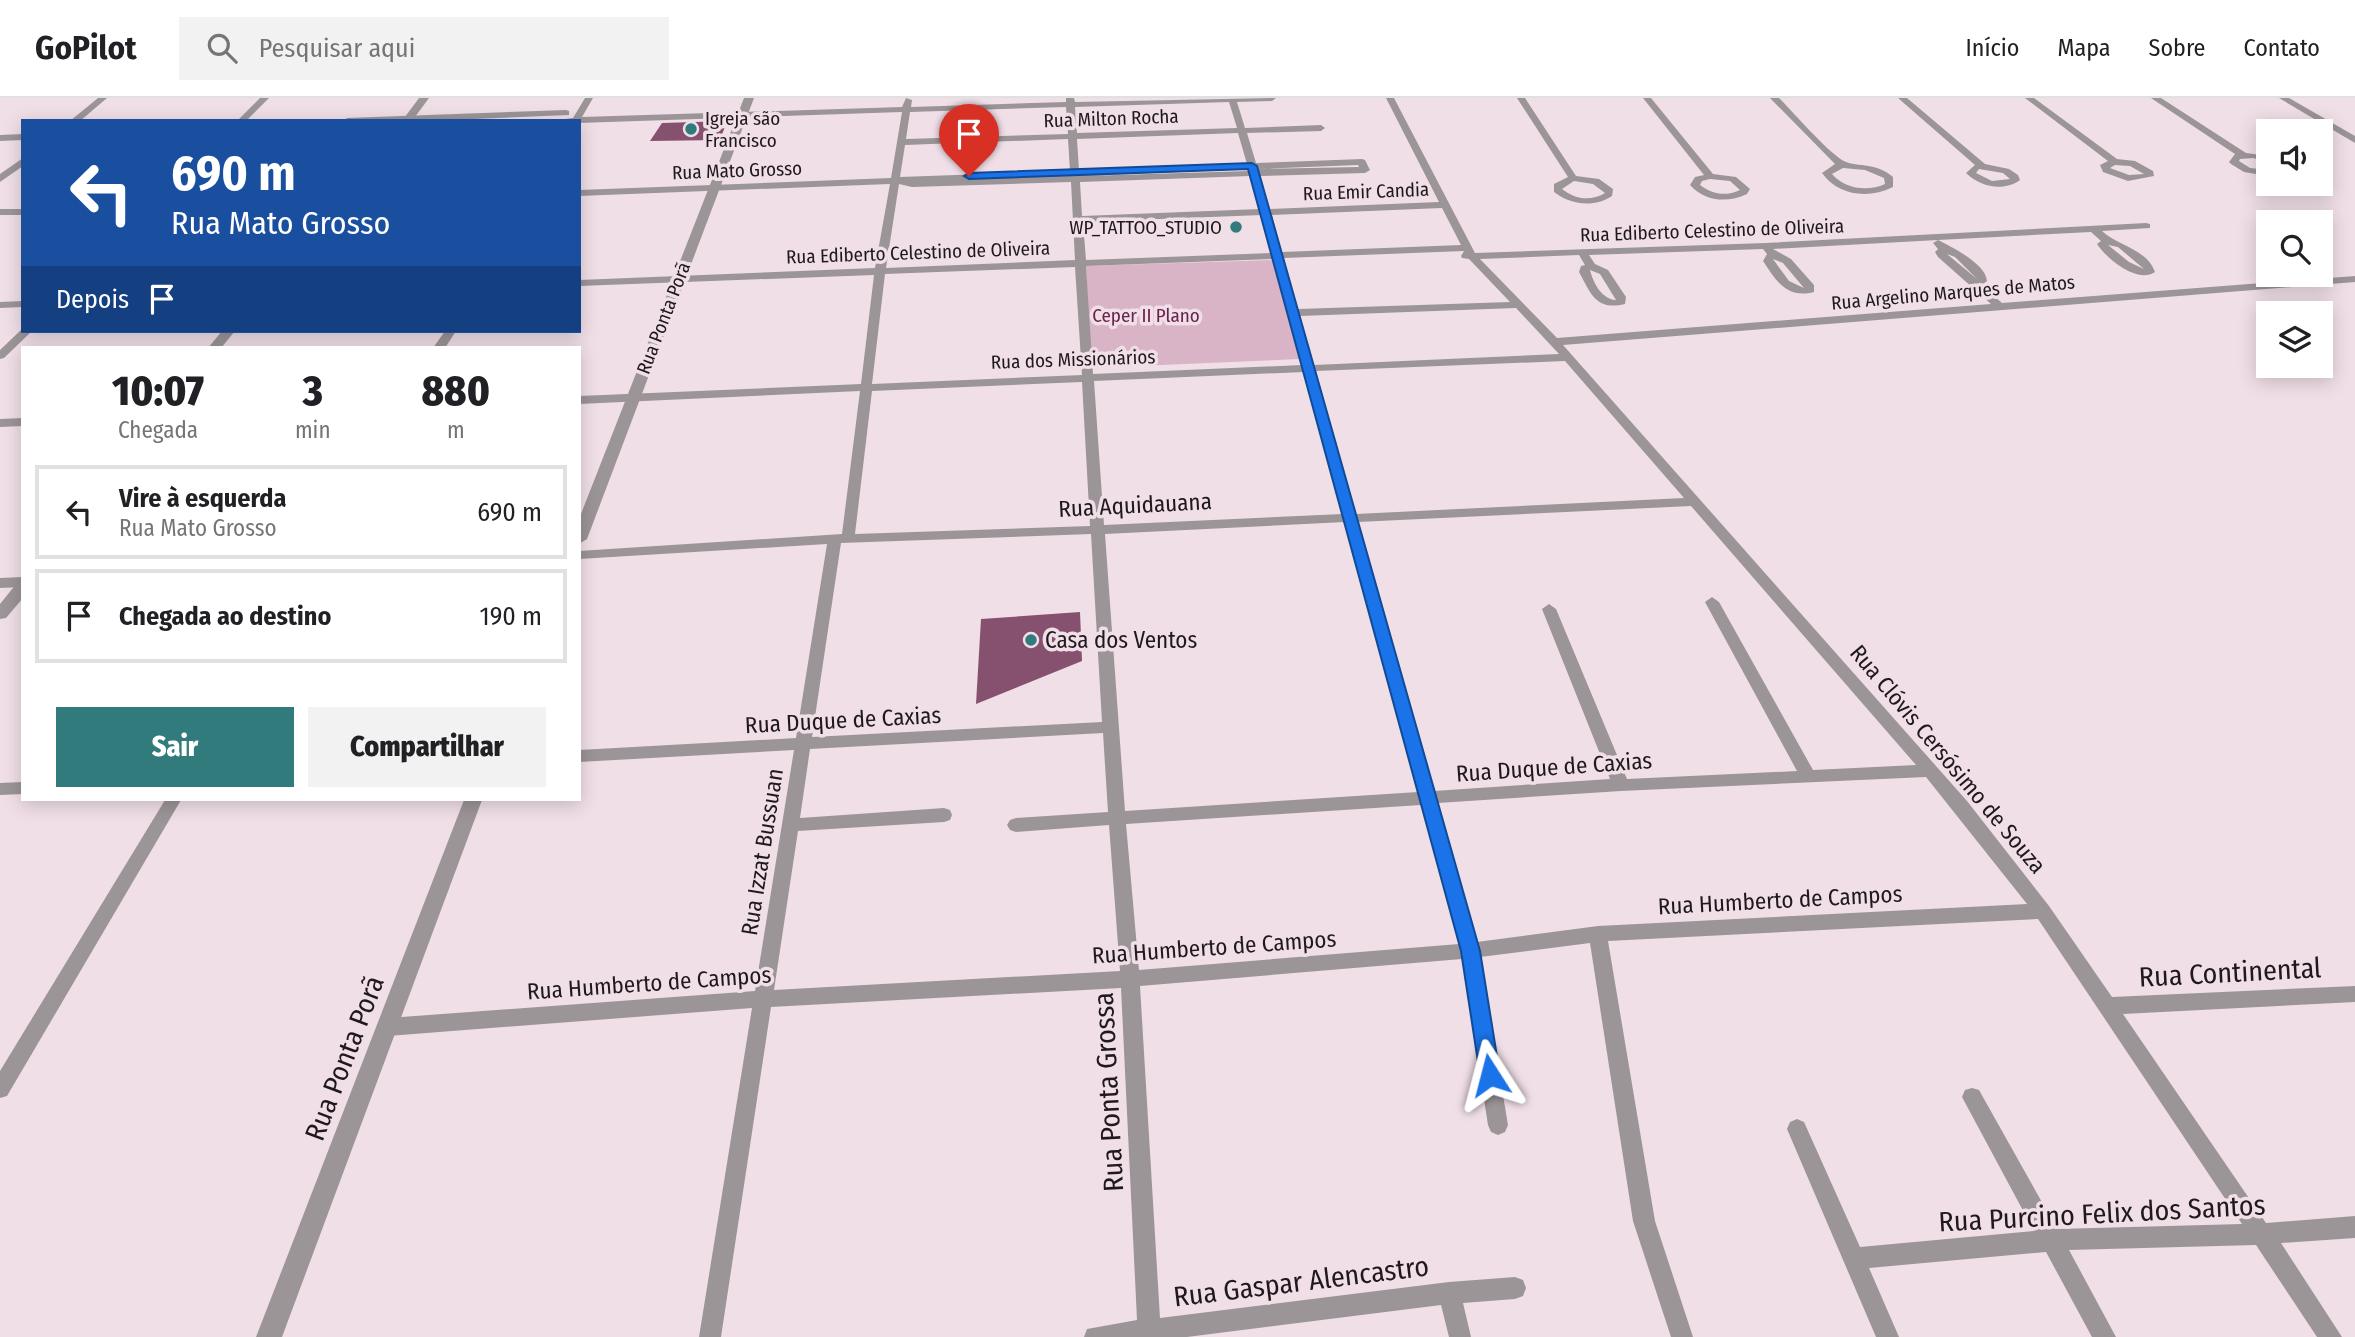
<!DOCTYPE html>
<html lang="pt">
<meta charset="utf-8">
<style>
:root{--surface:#fff;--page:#f2f2f2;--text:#202124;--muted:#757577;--line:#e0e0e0;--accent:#317b7c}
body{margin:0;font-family:"Fira Sans Condensed",sans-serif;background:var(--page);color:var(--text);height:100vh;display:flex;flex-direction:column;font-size:26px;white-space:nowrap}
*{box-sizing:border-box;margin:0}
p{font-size:23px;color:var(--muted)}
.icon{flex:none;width:38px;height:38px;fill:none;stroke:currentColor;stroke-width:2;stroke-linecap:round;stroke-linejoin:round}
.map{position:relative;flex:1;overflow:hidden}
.sheet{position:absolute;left:21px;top:248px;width:560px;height:455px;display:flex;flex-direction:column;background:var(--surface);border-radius:0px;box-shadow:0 4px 18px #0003}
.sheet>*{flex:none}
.guide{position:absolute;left:21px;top:21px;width:560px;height:214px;border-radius:0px;box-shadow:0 4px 18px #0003;background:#1a4fa0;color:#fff;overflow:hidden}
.tools{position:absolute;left:2256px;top:21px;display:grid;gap:14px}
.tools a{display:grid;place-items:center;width:77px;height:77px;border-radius:0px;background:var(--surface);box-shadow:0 4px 18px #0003;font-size:35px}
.pin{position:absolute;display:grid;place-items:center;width:60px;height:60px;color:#fff;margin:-72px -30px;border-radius:50% 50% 50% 0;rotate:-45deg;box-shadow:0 0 7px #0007}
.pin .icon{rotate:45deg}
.me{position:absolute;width:77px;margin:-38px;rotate:351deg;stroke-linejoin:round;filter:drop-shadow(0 0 5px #0008)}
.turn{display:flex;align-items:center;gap:24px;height:147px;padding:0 35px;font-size:32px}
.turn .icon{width:91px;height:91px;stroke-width:2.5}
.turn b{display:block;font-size:49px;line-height:60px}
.then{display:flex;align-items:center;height:66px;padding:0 35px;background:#0003;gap:14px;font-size:26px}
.eta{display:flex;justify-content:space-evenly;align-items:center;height:119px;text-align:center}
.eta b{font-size:42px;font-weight:800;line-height:49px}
.button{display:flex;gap:14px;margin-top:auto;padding:14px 35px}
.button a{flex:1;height:80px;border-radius:0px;background:var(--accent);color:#fff;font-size:28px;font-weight:800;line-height:80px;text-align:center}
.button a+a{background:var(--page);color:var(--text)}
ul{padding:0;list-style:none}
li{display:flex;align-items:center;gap:21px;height:94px;margin:0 14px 10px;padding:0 21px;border:4px solid var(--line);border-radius:0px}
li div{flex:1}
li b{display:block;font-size:26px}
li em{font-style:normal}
header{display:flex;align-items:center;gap:42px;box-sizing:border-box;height:98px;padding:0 35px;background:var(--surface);border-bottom:2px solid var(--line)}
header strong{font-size:33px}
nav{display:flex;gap:38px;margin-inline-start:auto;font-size:24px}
.search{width:490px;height:63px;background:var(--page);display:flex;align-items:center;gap:18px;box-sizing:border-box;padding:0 24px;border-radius:0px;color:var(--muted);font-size:26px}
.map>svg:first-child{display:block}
.green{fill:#d9b3c6}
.building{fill:#86516e}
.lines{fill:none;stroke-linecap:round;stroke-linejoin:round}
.minor{fill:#9c9598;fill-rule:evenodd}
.tertiary{fill:#9c9598;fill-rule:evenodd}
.route{fill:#1a73e8;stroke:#114b97;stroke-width:2}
.poi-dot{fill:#317b7c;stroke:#f1dfe8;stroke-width:2.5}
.labels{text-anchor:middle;stroke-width:7;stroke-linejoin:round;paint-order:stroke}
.far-poi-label{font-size:19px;fill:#1f191c;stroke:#f1dfe8;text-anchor:start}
.far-street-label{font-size:19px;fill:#1f191c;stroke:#f1dfe8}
.far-park-label{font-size:19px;fill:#69234e;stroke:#f1dfe8}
.street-label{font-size:23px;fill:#1f191c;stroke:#f1dfe8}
.poi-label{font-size:23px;fill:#1f191c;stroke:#f1dfe8;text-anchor:start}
.near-street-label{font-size:28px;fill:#1f191c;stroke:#f1dfe8}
</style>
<header>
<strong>GoPilot</strong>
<div class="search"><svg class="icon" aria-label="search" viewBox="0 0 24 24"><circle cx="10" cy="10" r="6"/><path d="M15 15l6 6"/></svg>Pesquisar aqui</div>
<nav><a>Início</a><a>Mapa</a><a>Sobre</a><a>Contato</a></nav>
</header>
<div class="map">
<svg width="2355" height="1239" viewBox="0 0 2355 1239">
<rect width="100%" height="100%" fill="#f1dfe8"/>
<path class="green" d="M1273,162L1300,261L1091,270L1086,168Z"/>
<g class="building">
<path d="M727,23L720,42L650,43L662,25Z"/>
<path d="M1080,514L1082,563L976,606L981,521Z"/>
</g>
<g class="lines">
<g class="minor">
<path d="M98,0H107L80,23H70Z"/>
<path d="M260,0H269L246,23H237Z"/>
<path d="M585,0H593L582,19L902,9L906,0L912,2L911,9L1066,4V0H1074L1075,4L1276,0L1272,3L1237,4L1245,30L1321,27L1325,30L1321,33L1247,35L1256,65L1362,61L1365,62L1370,72L1365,75L1260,78L1270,111L1439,104L1386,0H1394L1475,155L1766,145L2146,125L2150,126V130L2102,133C2118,148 2147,151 2155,174C2137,186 2107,161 2097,146L2101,143L2091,134L1938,142C1952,149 1986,166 1987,183L1982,187L2002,205L2355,178V184L1563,247L1967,703L2049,808L2112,899L2355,888V904L2123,916L2266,1125L2355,1118V1140L2281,1145L2342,1239H2317L2256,1147L2069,1152L2116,1239H2092L2046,1154L1869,1170L1899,1239H1876L1787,1031L1790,1024L1797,1021L1804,1024L1860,1149L2034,1133L1962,999L1965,992L1972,990L1979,992L2057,1131L2242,1126L2038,821L1608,843L1655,1123L1693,1239H1671L1633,1123L1590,845L1480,859L1508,1027L1505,1034L1498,1037L1491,1034L1488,1027L1462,861L1140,888L1160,1220L1449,1184L1515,1179L1523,1182L1526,1190L1523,1198L1515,1201L1463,1205L1471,1239H1449L1441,1207L1187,1239H1084L1087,1231L1137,1222L1121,890L771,909L721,1239H699L752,910L388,938L381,935L378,929L381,923L388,920L755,893L794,652L579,664V652L796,640L827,446L579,461V453L842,436L860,293L579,306V298L861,286L874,177L579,188V182L875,170L890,86L579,98V92L891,80L902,14L579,25V23H550L573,20ZM1229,4L1237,30L1077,35L1075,9ZM1066,9L1068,36L906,41L910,14ZM1238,35L1247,66L1079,72L1077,41ZM1068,41L1070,73L900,79L905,47ZM1358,67L1359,69L1258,71ZM1249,71V73L1083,78ZM1251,78L1260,111L1082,118L1080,84ZM1071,84L1075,162L886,170L899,86L912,89ZM1442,110L1461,147L1282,154L1272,117ZM1262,117L1272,155L1086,162L1083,124ZM1938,142L1933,145L1938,151L1935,154L1938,159L1991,206L1557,240L1480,161L1579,157L1585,167L1581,168L1579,174C1591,196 1596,213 1625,206L1626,199L1608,172L1595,166L1589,157L1763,151L1767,156L1763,163C1776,183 1787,201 1814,194V187L1791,161L1773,151ZM2108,147L2118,149L2144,171L2129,164ZM1464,153L1461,158L1462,160L1469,161L1510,204L1298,211L1284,160ZM1947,156L1955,159L1977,181ZM1274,161L1302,267L1093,276L1086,168ZM1773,161L1783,165L1804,190L1789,183ZM1075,169L1082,277L872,286L885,176ZM1590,172L1600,176L1616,202C1601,201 1593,184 1590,172ZM1516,210L1559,256L1314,267L1300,218ZM1565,263L1684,400L1356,416L1316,273ZM1304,274L1343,416L1104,427L1094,283ZM1082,284L1090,428L855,436L872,293ZM1691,408L1916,667L1813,672L1719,504L1712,499L1705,504L1797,673L1627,681L1556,511L1549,506L1542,511L1610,681L1434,693L1358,424ZM1345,424L1418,694L1125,713L1105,436ZM1091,436L1102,624L812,639L841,445ZM1103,635L1108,714L1016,720L1010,722L1007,727L1010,732L1016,734L1109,727L1120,873L774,892L798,733L944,724L950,722L952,717L950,712L944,710L800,720L810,651ZM1926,679L2027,806L1598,828L1477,844L1438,705L1621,693ZM1421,707L1459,846L1139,872L1126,726Z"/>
<path d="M1517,0H1525L1576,78L1599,81L1613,91L1612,98C1594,110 1571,107 1554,94V86L1568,79ZM1574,83L1593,86L1605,95C1590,104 1575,101 1562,91Z"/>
<path d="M1643,0H1651L1713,76L1736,79L1750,91L1747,96C1728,105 1705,104 1690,87L1695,79L1704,77ZM1710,81L1730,83L1740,92C1725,99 1712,96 1700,87L1702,83Z"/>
<path d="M1770,0H1779C1796,17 1824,50 1842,62C1854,70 1875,63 1893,79V89C1869,101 1838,98 1822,75L1835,66ZM1843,70L1865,72L1884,80L1885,86C1867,94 1845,91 1832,76Z"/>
<path d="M1898,0H1907L1985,66L2009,71L2018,77L2020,82C2004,94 1980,89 1966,75L1975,67ZM1979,71L2003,75L2010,81L1992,83L1976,75Z"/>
<path d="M2025,0H2034L2117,61L2135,63L2153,73L2154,78L2128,83L2103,74L2100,67L2108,63ZM2115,67L2130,68L2144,76L2129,77L2110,70Z"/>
<path d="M2151,0H2161L2246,55L2268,58V64L2253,60L2240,61L2239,63L2250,70L2268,72V78L2244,74L2231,66L2229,64L2235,56Z"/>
<path d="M2279,0H2289L2355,38V45Z"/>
<path d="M566,12L569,13V17L426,23H343L347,20Z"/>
<path d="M23,36V42L0,43V37Z"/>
<path d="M23,60V68L0,84V76Z"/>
<rect x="0" y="111" width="23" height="6"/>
<path d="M23,203V209L0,210V204Z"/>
<path d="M22,231L32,233L4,260L0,261V252Z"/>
<path d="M445,233H456L445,250H433Z"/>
<path d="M23,320V328L0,329V321Z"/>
<path d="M23,479V489L0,490V480Z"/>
<path d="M23,684V696L0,697V685Z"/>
<path d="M165,702H181L7,998L0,1000V973Z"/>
</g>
<g class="tertiary">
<path d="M419,0H429L412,23H402Z"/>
<path d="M744,0H754L587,441L579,446V421Z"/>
<path d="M222,233H235L221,250H208Z"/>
<path d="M23,484V500L6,520L0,521V506L17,485Z"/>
<path d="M464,702H482L282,1239H256Z"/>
</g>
</g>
<path class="route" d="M1252,65L1257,68L1480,853L1500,977L1497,983L1490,986L1483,983L1480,977L1461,853L1248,71L969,81L964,78L969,75Z"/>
<g class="poi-dot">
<circle cx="691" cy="31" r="7"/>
<circle cx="1236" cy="129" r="7"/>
<circle cx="1031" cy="542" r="7"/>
</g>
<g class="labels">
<g class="far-poi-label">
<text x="705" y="27">Igreja são<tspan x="705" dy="22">Francisco</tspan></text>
<text x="1222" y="136" text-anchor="end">WP_TATTOO_STUDIO</text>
</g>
<g class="far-street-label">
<text transform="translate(1111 20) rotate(-2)" y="7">Rua Milton Rocha</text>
<text transform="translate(737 72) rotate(-2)" y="7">Rua Mato Grosso</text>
<text transform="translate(1366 93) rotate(-2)" y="7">Rua Emir Candia</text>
<text transform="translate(1712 132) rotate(-2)" y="7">Rua Ediberto Celestino de Oliveira</text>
<text transform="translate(918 154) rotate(-2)" y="7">Rua Ediberto Celestino de Oliveira</text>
<text transform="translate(1953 194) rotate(-5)" y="7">Rua Argelino Marques de Matos</text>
<text transform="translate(663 220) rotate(-69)" y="7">Rua Ponta Porã</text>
<text transform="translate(1073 261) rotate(-2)" y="7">Rua dos Missionários</text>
</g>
<g class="far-park-label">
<text x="1146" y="224">Ceper II Plano</text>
</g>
<g class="street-label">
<text transform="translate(1135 407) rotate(-3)" y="8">Rua Aquidauana</text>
<text transform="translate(843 622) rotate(-3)" y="8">Rua Duque de Caxias</text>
<text transform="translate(1948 661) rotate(50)" y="8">Rua Clóvis Cersósimo de Souza</text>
<text transform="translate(1554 669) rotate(-4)" y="8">Rua Duque de Caxias</text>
<text transform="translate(762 754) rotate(-81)" y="8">Rua Izzat Bussuan</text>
<text transform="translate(1780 802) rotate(-3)" y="8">Rua Humberto de Campos</text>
<text transform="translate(1214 849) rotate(-4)" y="8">Rua Humberto de Campos</text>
<text transform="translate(649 885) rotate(-4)" y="8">Rua Humberto de Campos</text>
</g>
<g class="poi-label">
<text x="1045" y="550">Casa dos Ventos</text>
</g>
<g class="near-street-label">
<text transform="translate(2230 874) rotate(-3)" y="10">Rua Continental</text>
<text transform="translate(344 960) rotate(-69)" y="10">Rua Ponta Porã</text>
<text transform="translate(1108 994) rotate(-93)" y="10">Rua Ponta Grossa</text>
<text transform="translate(2102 1115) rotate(-3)" y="10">Rua Purcino Felix dos Santos</text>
<text transform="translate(1301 1183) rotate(-7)" y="10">Rua Gaspar Alencastro</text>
</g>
</g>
</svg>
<div class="tools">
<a><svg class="icon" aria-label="sound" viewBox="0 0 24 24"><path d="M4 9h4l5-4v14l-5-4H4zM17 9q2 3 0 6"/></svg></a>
<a><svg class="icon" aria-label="search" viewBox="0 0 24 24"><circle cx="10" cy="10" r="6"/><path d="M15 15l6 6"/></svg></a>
<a><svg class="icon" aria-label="layers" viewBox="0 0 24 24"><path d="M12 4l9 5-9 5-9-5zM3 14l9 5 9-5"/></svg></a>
</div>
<div class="pin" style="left:969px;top:78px;background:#d93025"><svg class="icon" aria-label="arrive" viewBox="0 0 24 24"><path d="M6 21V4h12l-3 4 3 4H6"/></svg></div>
<svg class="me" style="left:1490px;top:977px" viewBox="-20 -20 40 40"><path d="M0-17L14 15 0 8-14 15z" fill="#1a73e8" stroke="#fff" stroke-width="4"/></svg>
<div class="guide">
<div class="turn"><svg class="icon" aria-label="left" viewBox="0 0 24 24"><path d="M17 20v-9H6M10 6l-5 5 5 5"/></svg><div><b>690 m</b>Rua Mato Grosso</div></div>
<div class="then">Depois<svg class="icon" aria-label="arrive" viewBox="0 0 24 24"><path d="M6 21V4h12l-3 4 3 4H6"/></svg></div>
</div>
<section class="sheet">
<div class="eta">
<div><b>10:07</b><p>Chegada</p></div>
<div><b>3</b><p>min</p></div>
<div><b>880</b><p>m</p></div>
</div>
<ul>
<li><svg class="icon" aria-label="left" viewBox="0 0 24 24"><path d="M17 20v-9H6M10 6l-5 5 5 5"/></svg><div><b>Vire à esquerda</b><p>Rua Mato Grosso</p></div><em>690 m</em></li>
<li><svg class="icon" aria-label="arrive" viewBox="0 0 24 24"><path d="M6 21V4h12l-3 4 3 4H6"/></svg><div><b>Chegada ao destino</b></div><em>190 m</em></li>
</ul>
<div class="button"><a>Sair</a><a>Compartilhar</a></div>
</section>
</div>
